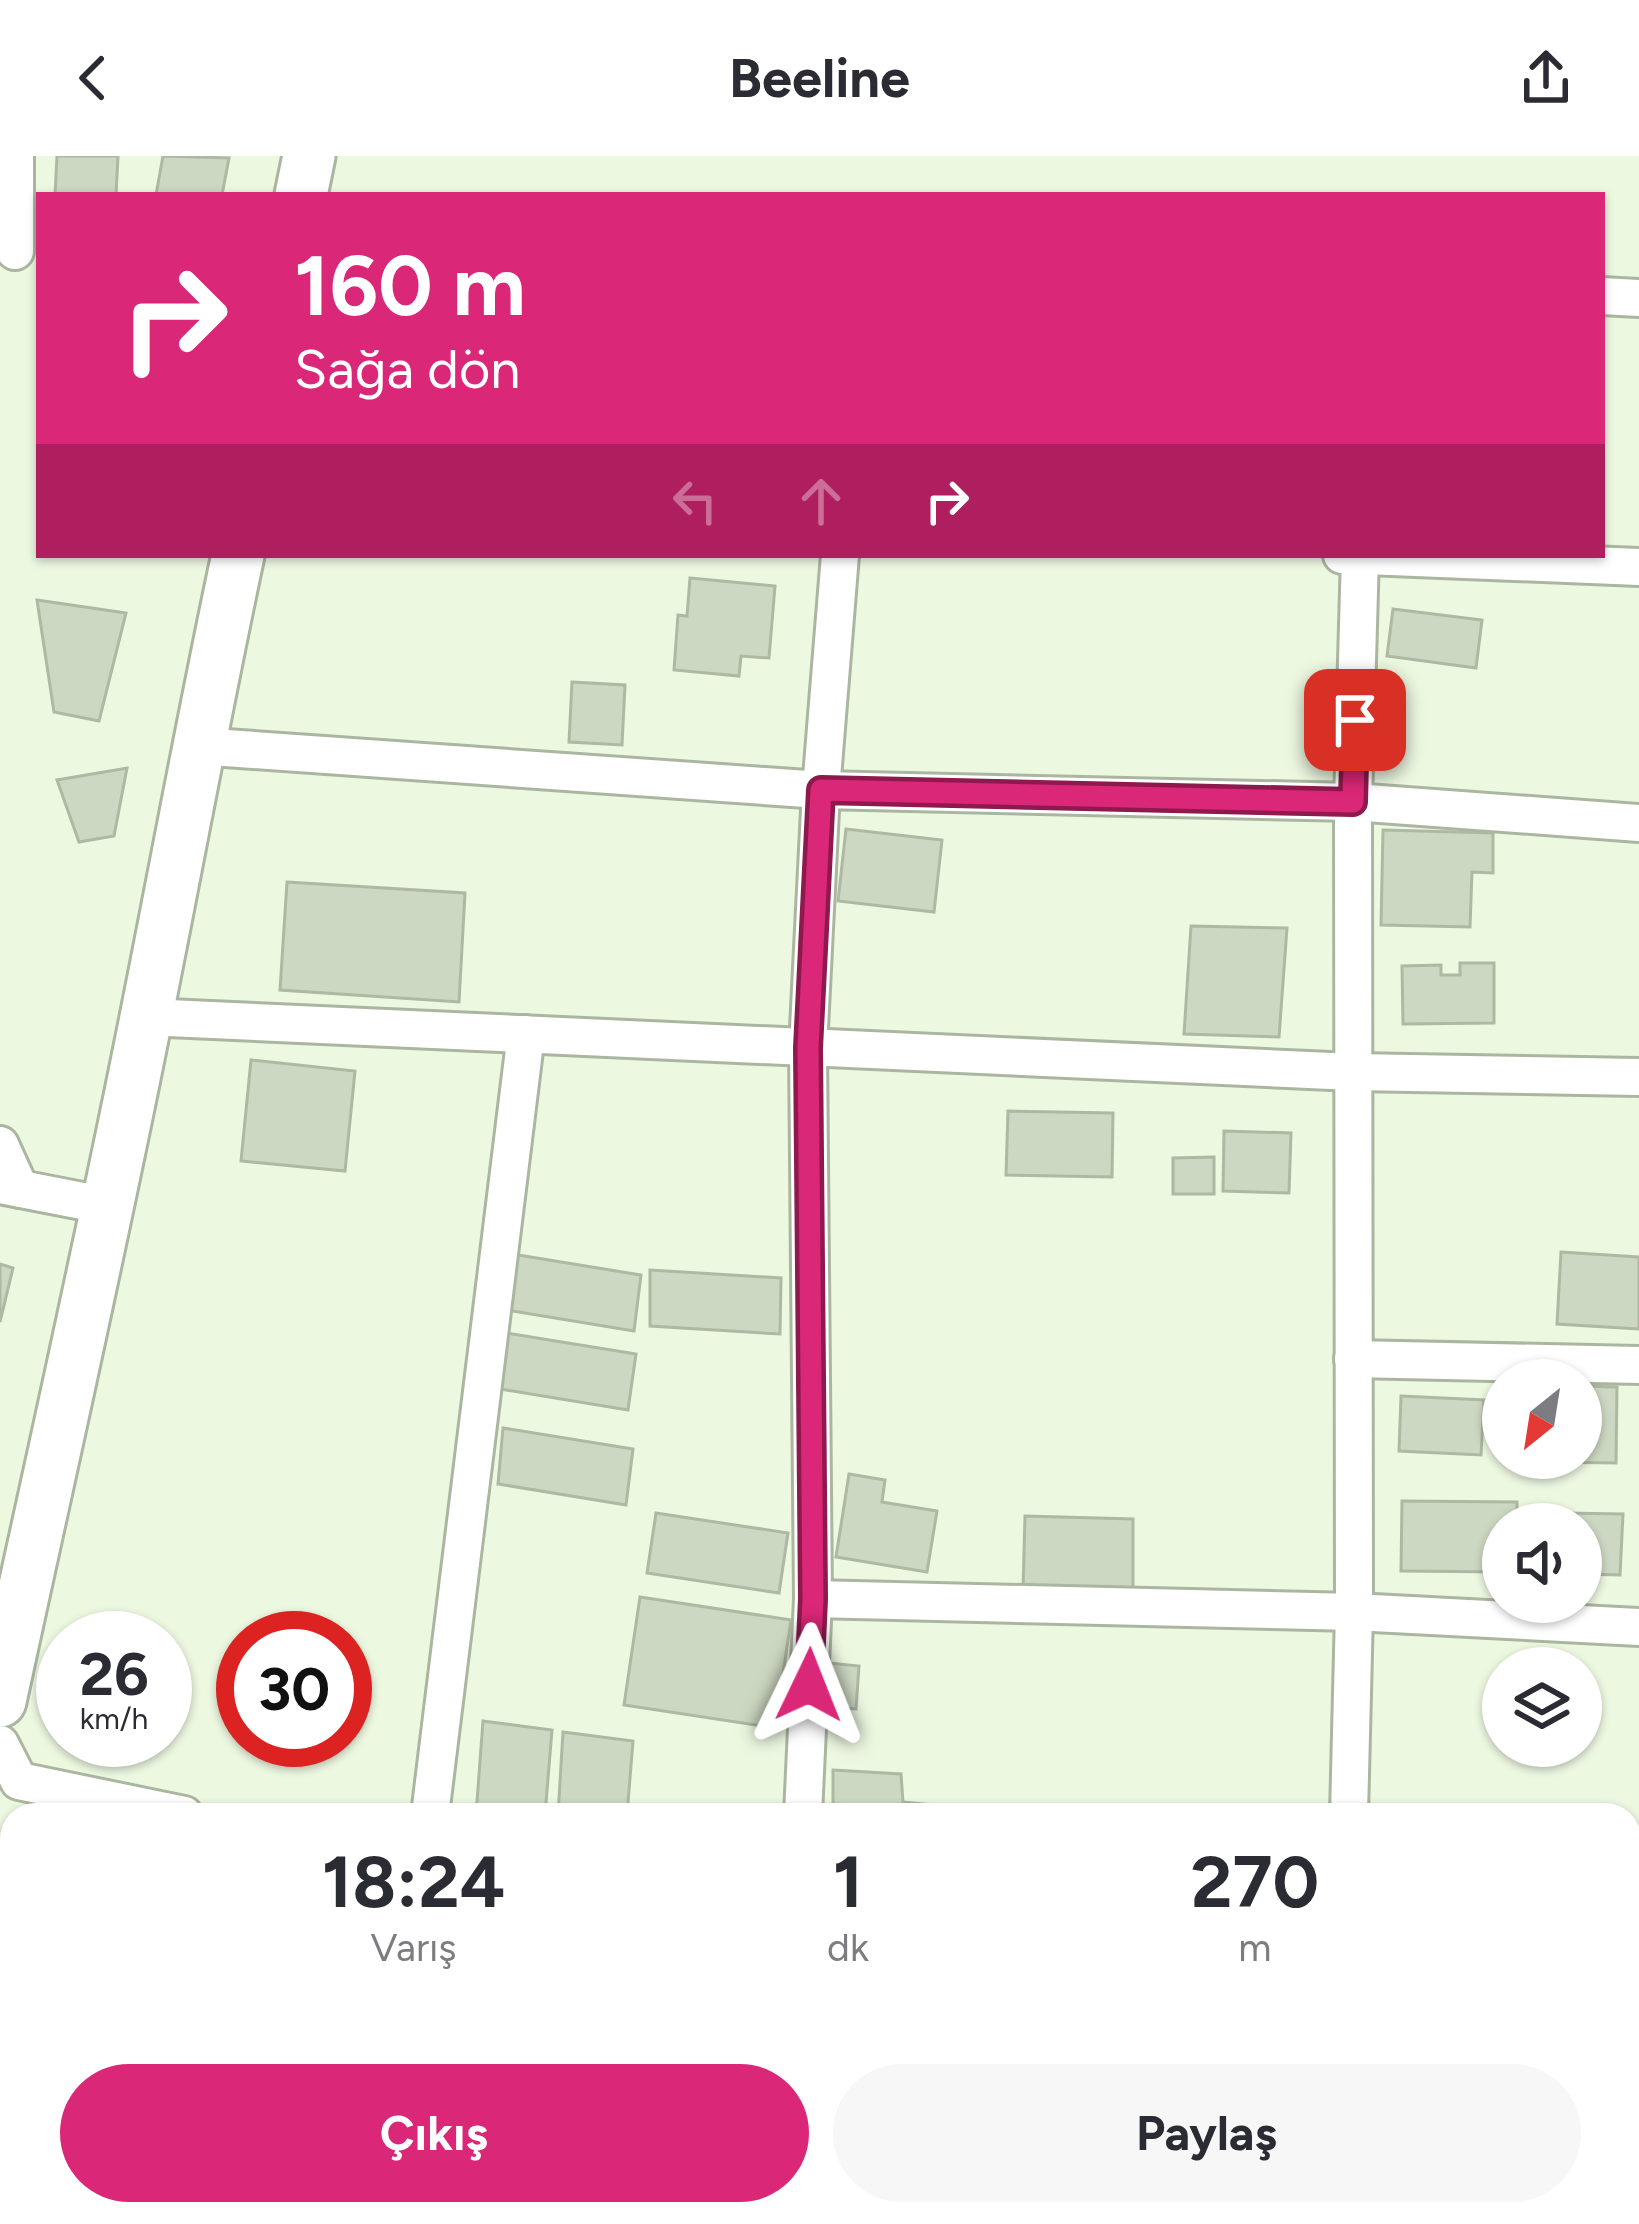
<!DOCTYPE html>
<html lang="tr">
<meta charset="utf-8">
<style>
:root{--surface:#fff;--page:#f7f7f7;--text:#2b2b33;--muted:#7c7c81;--accent:#db2777}
body{margin:0;font-family:Figtree,sans-serif;background:var(--page);color:var(--text);height:100vh;display:flex;flex-direction:column;font-size:45px;white-space:nowrap}
*{box-sizing:border-box;margin:0}
p{font-size:39px;color:var(--muted)}
.icon{flex:none;width:66px;height:66px;fill:none;stroke:currentColor;stroke-width:2;stroke-linecap:round;stroke-linejoin:round}
.map{position:relative;flex:1;overflow:hidden}
.sheet{position:absolute;left:0px;top:1647px;width:1641px;height:423px;display:flex;flex-direction:column;background:var(--surface);border-radius:36px 36px 0 0;box-shadow:0 3px 9px #0004}
.sheet>*{flex:none}
.guide{position:absolute;left:36px;top:36px;width:1569px;height:366px;border-radius:0px;box-shadow:0 3px 9px #0004;background:#db2777;color:#fff;overflow:hidden}
.needle{width:78px;rotate:210deg}
.buttons{position:absolute;left:1482px;top:1203px;display:grid;gap:24px}
.buttons a{display:grid;place-items:center;width:120px;height:120px;border-radius:50%;background:var(--surface);box-shadow:0 3px 9px #0004;font-size:60px}
.speed{position:absolute;left:36px;top:1455px;display:flex;gap:24px;font-size:60px;font-weight:700;text-align:center}
.speed>*{display:grid;place-content:center;width:156px;height:156px;border-radius:50%;background:var(--surface);box-shadow:0 3px 9px #0004;line-height:1}
.speed small{font-size:30px;font-weight:400}
.speed .limit{border:18px solid #d22;background:#fff;color:#111}
.pin{position:absolute;display:grid;place-items:center;width:102px;height:102px;color:#fff;margin:-51px;border-radius:24px;box-shadow:0 6px 18px #0006}
.me{position:absolute;width:132px;margin:-66px;rotate:2deg;stroke-linejoin:round;filter:drop-shadow(0 0 9px #0008)}
.turn{display:flex;align-items:center;gap:42px;height:252px;padding:0 60px;font-size:54px}
.turn .icon{width:156px;height:156px;stroke-width:2.5}
.turn b{display:block;font-size:84px;line-height:102px}
.lanes{display:flex;align-items:center;height:114px;padding:0 60px;background:#0003;justify-content:center;gap:60px;direction:ltr}
.lanes .off{opacity:.35}
.eta{display:flex;justify-content:space-evenly;align-items:center;height:204px;text-align:center}
.eta b{font-size:72px;font-weight:700;line-height:84px}
.primary-button{display:flex;gap:24px;margin-top:auto;padding:24px 60px}
.primary-button a{flex:1;height:138px;border-radius:72px;background:var(--accent);color:#fff;font-size:48px;font-weight:700;line-height:138px;text-align:center}
.primary-button a+a{background:var(--page);color:var(--text)}
header{display:flex;justify-content:space-between;align-items:center;height:156px;padding:0 60px;background:var(--surface);font-size:54px;font-weight:700}
.map>svg:first-child{display:block}
.building{fill:#cdd8c2;stroke:#aeb8a3;stroke-width:3}
.lines{fill:none;stroke-linecap:round;stroke-linejoin:round}
.street-casing{stroke:#abb6a0;stroke-width:42}
.secondary-casing{stroke:#abb6a0;stroke-width:57}
.primary-casing{stroke:#abb6a0;stroke-width:63}
.street{stroke:#fff;stroke-width:36}
.secondary{stroke:#fff;stroke-width:51}
.primary{stroke:#fff;stroke-width:57}
.route-casing{stroke:#8e194d;stroke-width:30}
.route{stroke:#db2777;stroke-width:21}
</style>
<header><svg class="icon" aria-label="back" viewBox="0 0 24 24"><path d="M15 5l-7 7 7 7"/></svg>Beeline<svg class="icon" aria-label="share" viewBox="0 0 24 24"><path d="M12 15V3M7 8l5-5 5 5M5 13v7h14v-7"/></svg></header>
<div class="map">
<svg width="1639" height="2068" viewBox="0 0 1639 2068">
<rect width="100%" height="100%" fill="#edf8e1"/>
<g class="building">
<path d="M57,0H118L116,39H55Z"/>
<path d="M163,0L229,2L222,39H156Z"/>
<path d="M690,422L775,430L769,502L741,500L739,520L674,514L678,459L687,460Z"/>
<path d="M37,444L126,457L99,565L54,556Z"/>
<path d="M1393,453L1482,464L1476,512L1387,500Z"/>
<path d="M572,526L625,529L622,589L569,586Z"/>
<path d="M127,612L114,680L79,686L57,624Z"/>
<path d="M846,673L942,684L934,756L838,745Z"/>
<path d="M1383,674L1493,677V717L1472,716L1470,771L1381,769Z"/>
<path d="M287,726L465,737L459,846L280,834Z"/>
<path d="M1191,770L1287,772L1279,881L1184,878Z"/>
<path d="M1460,807H1494V867L1403,868L1402,810L1441,809V819H1460Z"/>
<path d="M251,904L355,915L345,1015L241,1005Z"/>
<path d="M1008,955L1113,957L1112,1021L1006,1019Z"/>
<path d="M1224,975L1291,977L1289,1037L1223,1035Z"/>
<path d="M1214,1001V1038H1173V1002Z"/>
<path d="M1561,1096L1639,1101V1173L1557,1168Z"/>
<path d="M512,1098L641,1119L634,1175L506,1154Z"/>
<path d="M0,1108L13,1112L0,1166Z"/>
<path d="M650,1114L781,1122L780,1178L650,1170Z"/>
<path d="M506,1177L636,1198L628,1254L500,1233Z"/>
<path d="M1581,1230L1617,1231L1616,1307L1546,1306L1547,1302H1581Z"/>
<path d="M1401,1240L1484,1244L1481,1299L1399,1295Z"/>
<path d="M503,1272L633,1293L626,1349L498,1328Z"/>
<path d="M849,1318L885,1324L882,1346L937,1355L927,1416L836,1401Z"/>
<path d="M1402,1345L1517,1346V1368H1503V1416L1401,1415Z"/>
<path d="M656,1357L788,1377L779,1437L647,1417Z"/>
<path d="M1563,1357L1623,1358L1620,1419L1581,1418V1368H1563Z"/>
<path d="M1025,1360L1133,1363V1434H1023Z"/>
<path d="M640,1441L791,1464L775,1572L624,1549Z"/>
<path d="M829,1507L859,1510L856,1553L825,1551Z"/>
<path d="M483,1565L552,1574L545,1659H476Z"/>
<path d="M563,1576L633,1585L627,1659H558Z"/>
<path d="M833,1614L901,1618L903,1646L935,1649L934,1659H833Z"/>
<path d="M0,1950L12,1953V2008L7,2028L0,2026Z"/>
<path d="M575,2058H698L699,2068H576Z"/>
<path d="M743,2058H827L829,2068H786L785,2064L744,2066Z"/>
</g>
<g class="lines">
<defs>
<g id="street">
<path d="M15,0V95"/>
<path d="M1602,140L1639,142"/>
<path d="M1342,399L1639,411"/>
<path d="M197,590L821,634L1353,646L1639,667"/>
<path d="M146,861L1353,916L1639,921"/>
<path d="M0,989L20,1033"/>
<path d="M0,1029L108,1050"/>
<path d="M1353,1203L1639,1209"/>
<path d="M813,1443L1354,1456L1639,1471"/>
<path d="M0,1588L19,1625L184,1659"/>
<path d="M430,1659L526,878"/>
<path d="M803,1659L813,1443L808,892L821,634L840,399"/>
<path d="M1349,1659L1354,1456L1353,646L1360,399"/>
<path d="M1629,1697L1639,1696"/>
<path d="M544,2068V2058"/>
</g>
<g id="secondary">
<path d="M301,39L309,0"/>
<path d="M0,1545C49,1318 101,1090 146,862C177,707 205,553 238,399"/>
</g>
<g id="primary">
<path d="M1629,2013L1639,2011"/>
<path d="M1344,2068L1397,2058"/>
</g>
</defs>
<use href="#street" class="street-casing"/>
<use href="#secondary" class="secondary-casing"/>
<use href="#primary" class="primary-casing"/>
<use href="#street" class="street"/>
<use href="#secondary" class="secondary"/>
<use href="#primary" class="primary"/>
</g>
<g class="lines">
<defs>
<path id="route" d="M809,1529L813,1443L808,892L821,634L1353,646L1355,564"/>
</defs>
<use href="#route" class="route-casing"/>
<use href="#route" class="route"/>
</g>
</svg>
<div class="buttons">
<a><svg class="needle" viewBox="-14 -14 28 28"><path d="M0-13l5 13h-10z" fill="#e53935"/><path d="M0 13l5-13h-10z" fill="#7c7c81"/></svg></a>
<a><svg class="icon" aria-label="sound" viewBox="0 0 24 24"><path d="M4 9h4l5-4v14l-5-4H4zM17 9q2 3 0 6"/></svg></a>
<a><svg class="icon" aria-label="layers" viewBox="0 0 24 24"><path d="M12 4l9 5-9 5-9-5zM3 14l9 5 9-5"/></svg></a>
</div>
<div class="speed"><div>26<small>km/h</small></div><div class="limit">30</div></div>
<div class="pin" style="left:1355px;top:564px;background:#d93025"><svg class="icon" aria-label="arrive" viewBox="0 0 24 24"><path d="M6 21V4h12l-3 4 3 4H6"/></svg></div>
<svg class="me" style="left:809px;top:1529px" viewBox="-20 -20 40 40"><path d="M0-17L14 15 0 8-14 15z" fill="#db2777" stroke="#fff" stroke-width="4"/></svg>
<div class="guide">
<div class="turn"><svg class="icon" aria-label="right" viewBox="0 0 24 24"><path d="M7 20v-9h11M14 6l5 5-5 5"/></svg><div><b>160 m</b>Sağa dön</div></div>
<div class="lanes"><svg class="icon off" aria-label="left" viewBox="0 0 24 24"><path d="M17 20v-9H6M10 6l-5 5 5 5"/></svg><svg class="icon off" aria-label="ahead" viewBox="0 0 24 24"><path d="M12 20V5M6 11l6-6 6 6"/></svg><svg class="icon" aria-label="right" viewBox="0 0 24 24"><path d="M7 20v-9h11M14 6l5 5-5 5"/></svg></div>
</div>
<section class="sheet">
<div class="eta">
<div><b>18:24</b><p>Varış</p></div>
<div><b>1</b><p>dk</p></div>
<div><b>270</b><p>m</p></div>
</div>
<div class="primary-button"><a>Çıkış</a><a>Paylaş</a></div>
</section>
</div>
